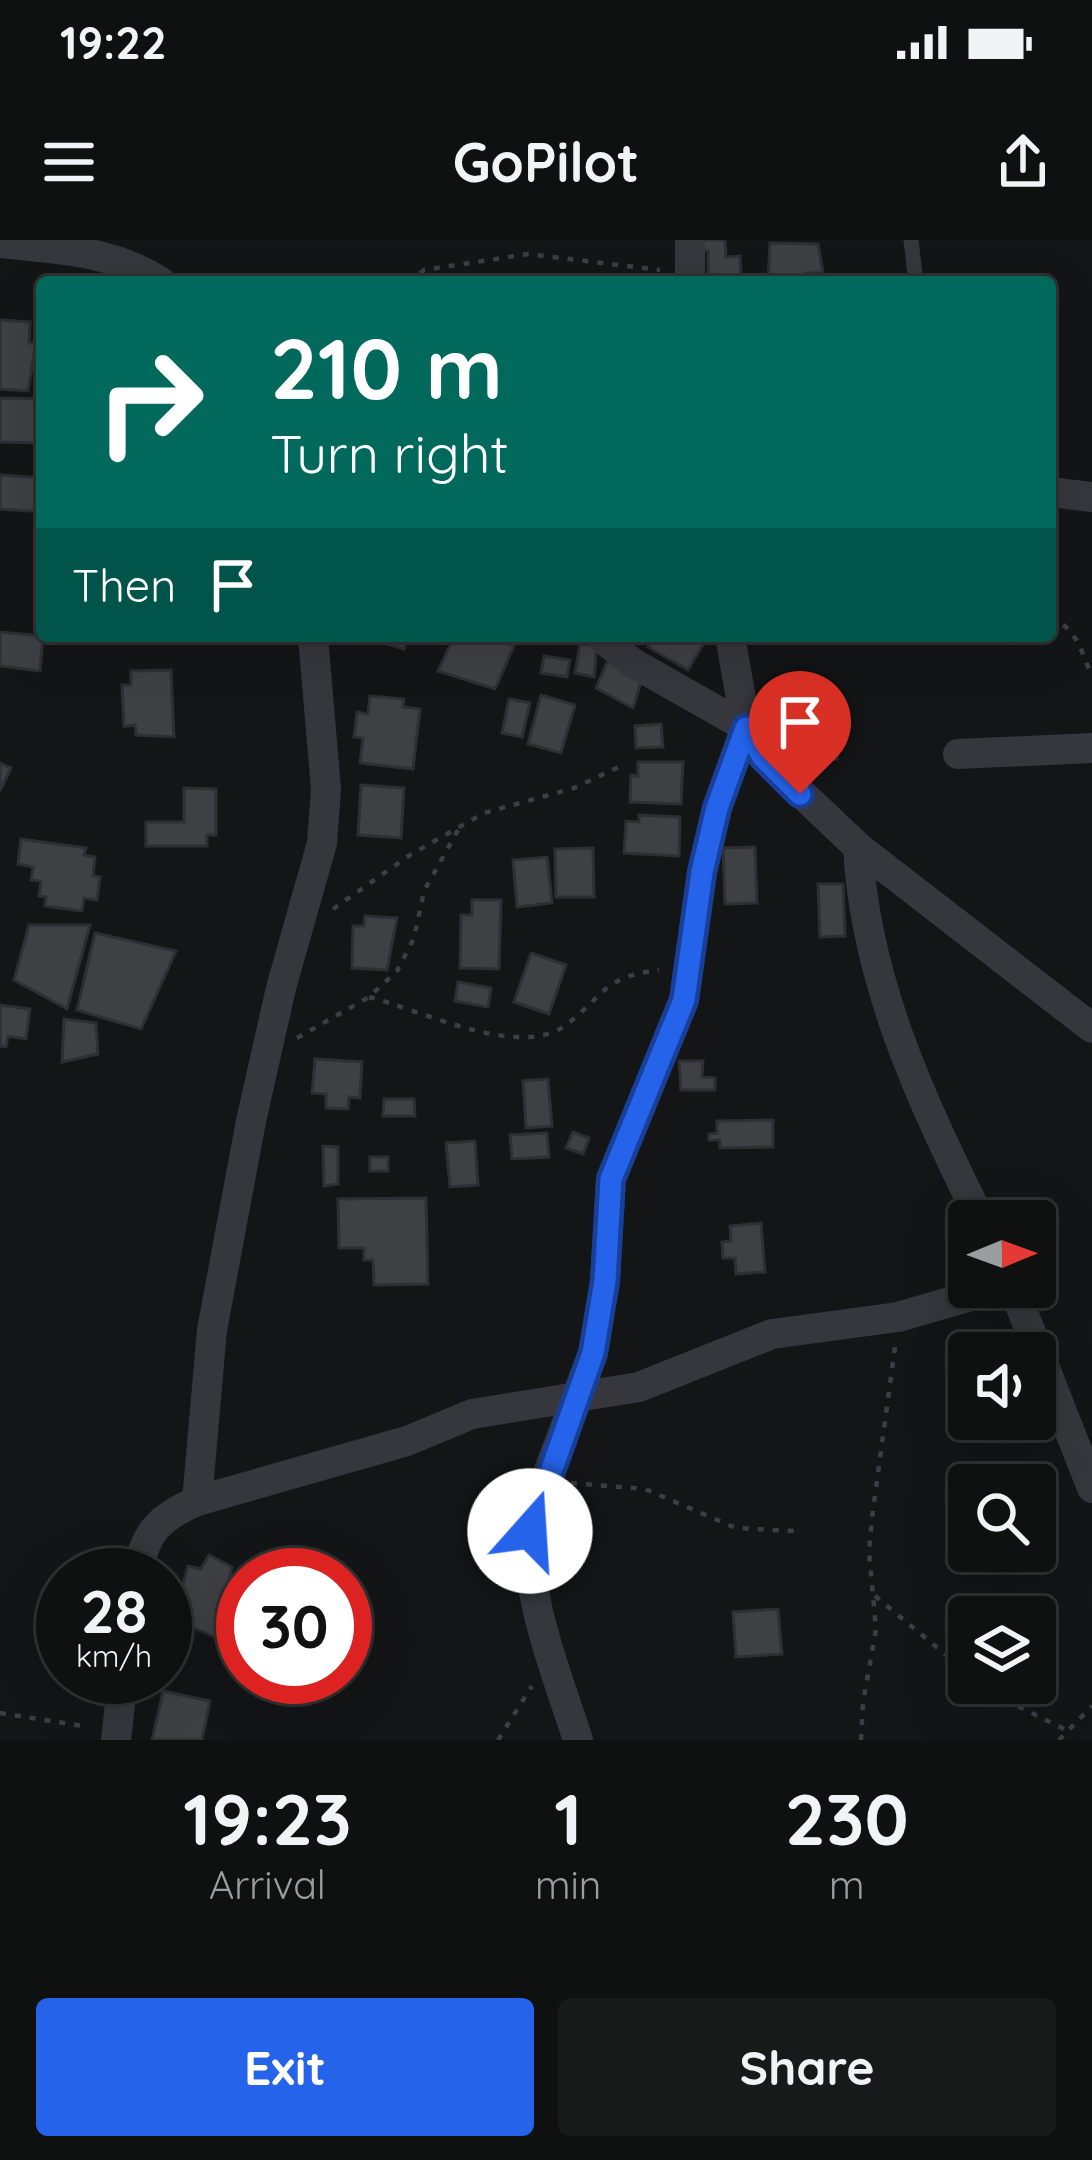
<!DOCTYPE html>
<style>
:root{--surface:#0f1010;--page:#181919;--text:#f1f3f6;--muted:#9b9d9f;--line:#2f3030;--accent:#2563eb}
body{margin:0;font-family:Quicksand,sans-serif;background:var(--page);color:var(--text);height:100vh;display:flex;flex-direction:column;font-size:45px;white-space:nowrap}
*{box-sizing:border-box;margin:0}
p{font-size:39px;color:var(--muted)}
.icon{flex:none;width:66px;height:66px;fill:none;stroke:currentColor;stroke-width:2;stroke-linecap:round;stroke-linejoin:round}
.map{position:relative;height:1500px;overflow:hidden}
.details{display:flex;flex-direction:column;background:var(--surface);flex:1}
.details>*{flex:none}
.banner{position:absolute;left:36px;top:36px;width:1020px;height:366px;border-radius:12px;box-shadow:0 12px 48px #0002,0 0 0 3px var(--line);background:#00695c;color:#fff;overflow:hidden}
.needle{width:78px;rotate:89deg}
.controls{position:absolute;left:948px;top:960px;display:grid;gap:24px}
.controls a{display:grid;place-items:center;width:108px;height:108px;border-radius:12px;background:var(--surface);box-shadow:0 12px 48px #0002,0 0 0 3px var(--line);font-size:60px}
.speed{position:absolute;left:36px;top:1308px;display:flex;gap:24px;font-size:60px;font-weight:700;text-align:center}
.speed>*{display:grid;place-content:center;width:156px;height:156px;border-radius:50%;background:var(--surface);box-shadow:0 12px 48px #0002,0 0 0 3px var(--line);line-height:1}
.speed small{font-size:30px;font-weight:400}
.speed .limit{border:18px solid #d22;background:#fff;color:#111}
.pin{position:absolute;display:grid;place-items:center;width:102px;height:102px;color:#fff;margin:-123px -51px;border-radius:50% 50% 50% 0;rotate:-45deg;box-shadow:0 0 12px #0007}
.pin .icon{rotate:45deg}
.me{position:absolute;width:132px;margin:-66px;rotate:19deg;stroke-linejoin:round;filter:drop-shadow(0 0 9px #0008)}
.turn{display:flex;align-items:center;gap:42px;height:252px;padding:0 36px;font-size:54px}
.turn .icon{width:156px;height:156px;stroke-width:2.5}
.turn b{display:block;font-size:84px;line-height:102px}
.then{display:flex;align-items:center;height:114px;padding:0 36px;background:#0003;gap:24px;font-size:45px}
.eta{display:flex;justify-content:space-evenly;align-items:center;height:204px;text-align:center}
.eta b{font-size:72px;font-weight:700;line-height:84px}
.primary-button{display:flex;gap:24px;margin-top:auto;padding:24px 36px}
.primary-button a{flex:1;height:138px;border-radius:12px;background:var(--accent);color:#fff;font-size:48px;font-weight:700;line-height:138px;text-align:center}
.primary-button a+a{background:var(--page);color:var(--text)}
.status{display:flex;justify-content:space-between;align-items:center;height:84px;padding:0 60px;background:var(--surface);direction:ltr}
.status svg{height:33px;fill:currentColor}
header{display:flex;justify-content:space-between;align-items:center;height:156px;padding:0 36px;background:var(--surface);font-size:54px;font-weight:700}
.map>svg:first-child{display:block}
.building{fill:#3e4044;stroke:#2e2e33;stroke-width:3}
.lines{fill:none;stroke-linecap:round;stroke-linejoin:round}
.path{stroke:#3b3e43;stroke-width:4.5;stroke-dasharray:6 9;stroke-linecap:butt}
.service{stroke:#35373c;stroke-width:15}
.minor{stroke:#35373c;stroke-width:30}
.route-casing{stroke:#184099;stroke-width:30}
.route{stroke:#2563eb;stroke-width:21}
</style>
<div class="status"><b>19:22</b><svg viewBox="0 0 49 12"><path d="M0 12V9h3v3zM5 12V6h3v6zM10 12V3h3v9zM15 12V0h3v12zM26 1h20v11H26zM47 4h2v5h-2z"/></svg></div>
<header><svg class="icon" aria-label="menu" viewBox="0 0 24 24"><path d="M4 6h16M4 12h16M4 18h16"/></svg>GoPilot<svg class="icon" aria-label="share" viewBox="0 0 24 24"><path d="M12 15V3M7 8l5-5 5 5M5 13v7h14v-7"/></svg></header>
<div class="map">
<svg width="1092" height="1500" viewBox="0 0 1092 1500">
<rect width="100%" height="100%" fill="#141516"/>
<g class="building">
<path d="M697,0H725L726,17L740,16L741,35L708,36V11L698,12Z"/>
<path d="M770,3L818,4L823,33H806L809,42H768Z"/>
<path d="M0,80L30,82L29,103H36L28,151L0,149Z"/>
<path d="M0,158L42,159V203L0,202Z"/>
<path d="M0,235L42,238V272L0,269Z"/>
<path d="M0,392L43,396L40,431L0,426Z"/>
<path d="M363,396H408L404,409Z"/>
<path d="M454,396H492L514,406L495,449L438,431Z"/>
<path d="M654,396H708L688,430L648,407Z"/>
<path d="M580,404L597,406L594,437L575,433Z"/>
<path d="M544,416L570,420L567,437L541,433Z"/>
<path d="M608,420L641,442L633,468L596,448Z"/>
<path d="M171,430L174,497L136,495L135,485L124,486L122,445H131V431Z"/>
<path d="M541,455L575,465L561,513L528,504Z"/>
<path d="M370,456L404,459L403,467L420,469L413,529L360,523L363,498L354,497L357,472L368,474Z"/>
<path d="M509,459L530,463L522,497L502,493Z"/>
<path d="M835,464L837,519L796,521L795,492H812V483L794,484L793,466Z"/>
<path d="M661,484L663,507L636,508L635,486Z"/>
<path d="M638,522H683L681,564L630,562L631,535L638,536Z"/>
<path d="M0,523L11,528L0,551Z"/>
<path d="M361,545L404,548L401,598L358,595Z"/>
<path d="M184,548L216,549V595H207V606H146V582H184Z"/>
<path d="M639,575L680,577L679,616L624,613L626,581L639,582Z"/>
<path d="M21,599L86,608L84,615L95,617L93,636L100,637L97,660L84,658L82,671L45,666L46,657L39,656L41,641L31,640L33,627L18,624Z"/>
<path d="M755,607L757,663L725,664L723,608Z"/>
<path d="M593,608L594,657H556L555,609Z"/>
<path d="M547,617L552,663L517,667L513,620Z"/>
<path d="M818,644H843L845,696L820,697Z"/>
<path d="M472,660H501L499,729L460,728L461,675H472Z"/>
<path d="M365,676L397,678L387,730L352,728L353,686H364Z"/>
<path d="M29,685H90L67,769L14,740Z"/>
<path d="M95,693L176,711L141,789L77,770Z"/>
<path d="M531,713L566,725L549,774L514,762Z"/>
<path d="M458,742L491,748L488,767L455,761Z"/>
<path d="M0,765L30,769L26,799L8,796L6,807L0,806Z"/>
<path d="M64,779L96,783L98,814L62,822Z"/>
<path d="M315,819L362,822L360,858L349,857L348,869L326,868V854L312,853Z"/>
<path d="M679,821H703L702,837L715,838V850H681Z"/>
<path d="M548,839L552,886L526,888L523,841Z"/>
<path d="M384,859H414L415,876H383Z"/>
<path d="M773,880V907L720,908V900H709V894L717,893V881Z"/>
<path d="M573,892L589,898L583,914L566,908Z"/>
<path d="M547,893L549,917L512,919L510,895Z"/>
<path d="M475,901L478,945L450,947L446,903Z"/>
<path d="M323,906L338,907V944L324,946Z"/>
<rect x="370" y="917" width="18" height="14"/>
<path d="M426,958L428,1044L374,1045L373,1020H364V1008H339L338,959Z"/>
<path d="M761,983L765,1032L736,1034L735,1018H723L722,1002L731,1001L730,986Z"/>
<path d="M209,1315L232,1327L215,1397L165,1375L168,1352H181L188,1326L201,1329Z"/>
<path d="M778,1369L782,1414L736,1417L733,1372Z"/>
<path d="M163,1451L210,1461L202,1500H152Z"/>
</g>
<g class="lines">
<g class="path">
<path d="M408,42L424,30L528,14L660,30"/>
<path d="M1050,378C1076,386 1082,413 1092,437"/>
<path d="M333,669L410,615L484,573L574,548L621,526"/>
<path d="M369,757C421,770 520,820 566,785C606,754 603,737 659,730"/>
<path d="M297,798L369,757L397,731L414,698L424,651L458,590"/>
<path d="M571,1243L645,1249L736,1288L794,1291"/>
<path d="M875,1356L969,1434"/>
<path d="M980,1443L997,1456L1066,1490"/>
<path d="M0,1473L89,1487"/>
<path d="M498,1500L532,1446"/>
<path d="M861,1500L863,1463L876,1389L869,1312L872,1278L895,1107"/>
<path d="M1059,1500L1092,1466"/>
</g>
<path class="service" d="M911,0L916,42"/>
<g class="minor">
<path d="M0,3C56,9 112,10 161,42"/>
<path d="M690,42V0"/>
<path d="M1050,252L1092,257"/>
<path d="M730,396L746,487L763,517L858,607L1092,788"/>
<path d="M958,514L1092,508"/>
<path d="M858,607C865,742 922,862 981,981"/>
<path d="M1013,1047L1092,1248"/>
<path d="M197,1261L212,1090L251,881L281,748L322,603L326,549L313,396"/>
<path d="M136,1335C146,1293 156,1279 197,1261L407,1201L472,1174L639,1147L772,1094L898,1077L1002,1047"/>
<path d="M116,1500L123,1437"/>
<path d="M578,1500C556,1431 522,1352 531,1278L593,1113L605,1041L611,939L684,760L702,633L717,568L746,487L633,423L599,396"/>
</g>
</g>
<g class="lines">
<defs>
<path id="route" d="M530,1291L593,1113L605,1041L611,939L684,760L702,632L717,568L746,488L763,517L800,554"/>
</defs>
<use href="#route" class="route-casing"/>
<use href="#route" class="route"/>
</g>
</svg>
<div class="controls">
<a><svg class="needle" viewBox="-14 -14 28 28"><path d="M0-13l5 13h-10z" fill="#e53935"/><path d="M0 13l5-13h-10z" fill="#9b9d9f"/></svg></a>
<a><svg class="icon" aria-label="sound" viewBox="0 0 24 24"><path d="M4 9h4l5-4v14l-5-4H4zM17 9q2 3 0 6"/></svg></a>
<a><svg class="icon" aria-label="search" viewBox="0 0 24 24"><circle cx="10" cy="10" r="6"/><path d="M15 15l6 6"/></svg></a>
<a><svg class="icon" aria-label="layers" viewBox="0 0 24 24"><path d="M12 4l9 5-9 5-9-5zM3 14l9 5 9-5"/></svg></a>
</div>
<div class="speed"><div>28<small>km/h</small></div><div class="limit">30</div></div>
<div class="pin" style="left:800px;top:554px;background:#d93025"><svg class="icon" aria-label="arrive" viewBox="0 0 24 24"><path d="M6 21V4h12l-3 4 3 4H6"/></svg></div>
<svg class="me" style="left:530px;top:1291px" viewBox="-20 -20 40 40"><circle r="19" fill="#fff"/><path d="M0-13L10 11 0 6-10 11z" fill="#2563eb"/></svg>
<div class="banner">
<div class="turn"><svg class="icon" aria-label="right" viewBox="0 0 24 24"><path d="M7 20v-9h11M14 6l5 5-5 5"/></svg><div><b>210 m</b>Turn right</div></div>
<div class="then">Then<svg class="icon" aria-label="arrive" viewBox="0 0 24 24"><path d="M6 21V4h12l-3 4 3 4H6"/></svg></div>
</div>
</div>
<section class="details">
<div class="eta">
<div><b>19:23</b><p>Arrival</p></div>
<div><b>1</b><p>min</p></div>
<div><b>230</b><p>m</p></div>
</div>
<div class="primary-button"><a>Exit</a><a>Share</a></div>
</section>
